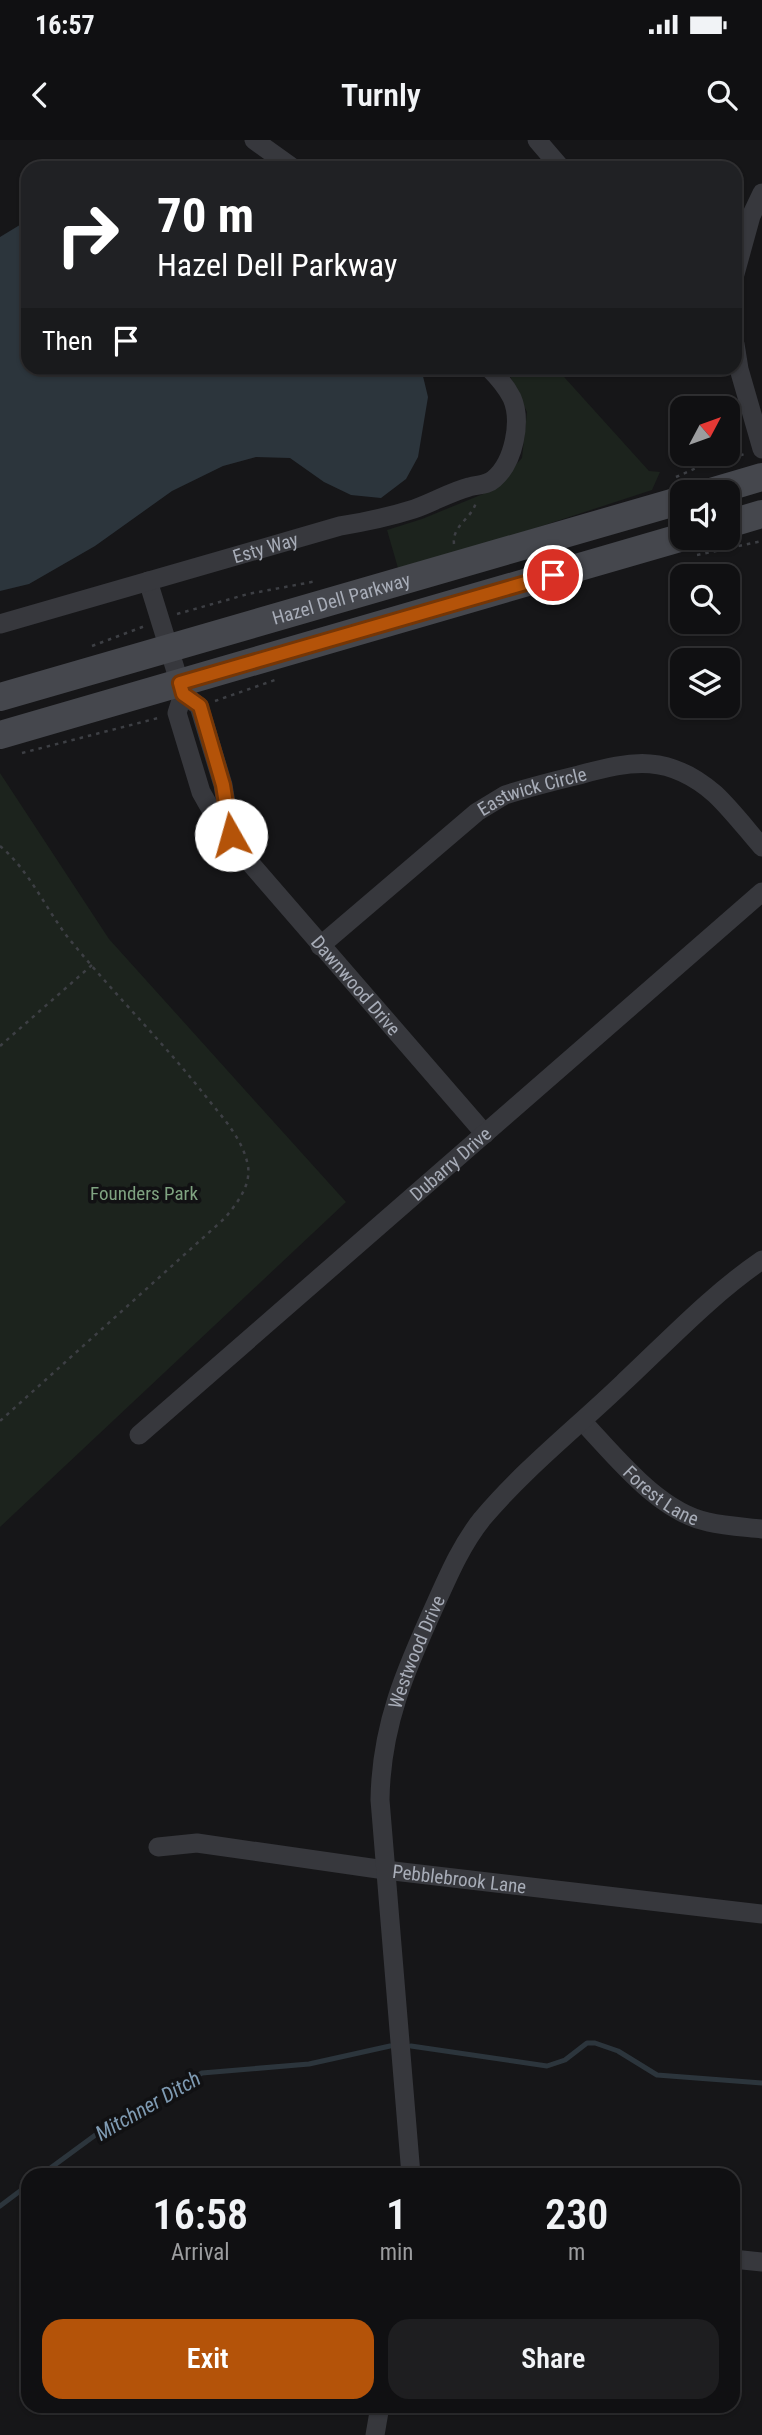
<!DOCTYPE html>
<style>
:root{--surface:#101012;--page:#1e1e20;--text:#f1f3f6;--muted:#9c9d9f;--line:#303032;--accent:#b45309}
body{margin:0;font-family:"Roboto Condensed",sans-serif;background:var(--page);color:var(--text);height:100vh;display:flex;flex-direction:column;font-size:26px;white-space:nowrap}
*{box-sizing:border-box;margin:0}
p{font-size:23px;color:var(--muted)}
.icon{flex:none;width:38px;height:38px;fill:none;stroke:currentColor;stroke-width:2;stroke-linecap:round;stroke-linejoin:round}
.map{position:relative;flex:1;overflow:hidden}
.side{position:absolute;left:21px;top:2028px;width:719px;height:245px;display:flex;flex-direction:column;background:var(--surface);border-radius:21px;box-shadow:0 2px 5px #0004,0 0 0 2px var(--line)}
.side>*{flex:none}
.top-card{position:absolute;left:21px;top:21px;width:721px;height:214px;border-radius:21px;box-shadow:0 2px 5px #0004,0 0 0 2px var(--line);background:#202124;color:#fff;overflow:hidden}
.needle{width:46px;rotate:49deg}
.controls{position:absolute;left:670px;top:256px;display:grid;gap:14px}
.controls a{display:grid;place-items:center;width:70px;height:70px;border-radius:14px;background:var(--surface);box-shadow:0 2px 5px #0004,0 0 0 2px var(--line);font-size:35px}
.pin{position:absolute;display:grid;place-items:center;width:60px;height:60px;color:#fff;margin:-30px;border:4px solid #fff;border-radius:50%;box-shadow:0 2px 7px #0007}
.me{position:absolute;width:77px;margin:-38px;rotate:353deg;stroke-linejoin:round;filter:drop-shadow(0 0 5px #0008)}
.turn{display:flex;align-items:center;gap:24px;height:147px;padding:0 21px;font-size:32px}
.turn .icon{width:91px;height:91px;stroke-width:2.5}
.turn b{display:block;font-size:49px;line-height:60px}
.then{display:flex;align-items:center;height:66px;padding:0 21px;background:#0003;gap:14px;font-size:26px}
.eta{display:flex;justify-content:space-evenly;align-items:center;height:119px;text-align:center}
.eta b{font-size:42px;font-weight:600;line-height:49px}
.primary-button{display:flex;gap:14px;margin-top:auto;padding:14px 21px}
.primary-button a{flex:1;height:80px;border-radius:21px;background:var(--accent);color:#fff;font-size:28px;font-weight:600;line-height:80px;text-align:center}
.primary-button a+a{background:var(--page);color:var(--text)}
.status{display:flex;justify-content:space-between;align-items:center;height:49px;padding:0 35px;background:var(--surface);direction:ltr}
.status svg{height:19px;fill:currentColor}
header{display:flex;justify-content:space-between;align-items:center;height:91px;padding:0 21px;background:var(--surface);font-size:32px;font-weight:600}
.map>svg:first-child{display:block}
.green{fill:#1c231d}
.water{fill:#2c353c}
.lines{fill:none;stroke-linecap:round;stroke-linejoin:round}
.stream{stroke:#2c353c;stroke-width:5}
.path{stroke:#3d3f44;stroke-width:2.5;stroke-dasharray:3.5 5;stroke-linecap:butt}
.street{stroke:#37383d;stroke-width:19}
.secondary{stroke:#45474d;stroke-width:28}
.route-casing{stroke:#753606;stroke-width:18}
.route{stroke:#b45309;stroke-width:12}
.labels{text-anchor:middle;stroke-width:7;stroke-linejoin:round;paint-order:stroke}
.street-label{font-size:19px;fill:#a8adb8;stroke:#111113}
.park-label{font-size:19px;fill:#7fa381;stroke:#111113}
.water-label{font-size:21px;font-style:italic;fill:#7f9bb3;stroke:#111113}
</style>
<div class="status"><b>16:57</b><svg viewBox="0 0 49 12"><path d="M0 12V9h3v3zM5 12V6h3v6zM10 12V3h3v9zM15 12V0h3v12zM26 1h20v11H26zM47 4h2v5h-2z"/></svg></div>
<header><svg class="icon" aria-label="back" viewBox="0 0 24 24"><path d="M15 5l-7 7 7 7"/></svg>Turnly<svg class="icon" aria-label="search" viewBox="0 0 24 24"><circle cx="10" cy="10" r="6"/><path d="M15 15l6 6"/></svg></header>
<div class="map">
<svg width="762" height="2295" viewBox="0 0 762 2295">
<rect width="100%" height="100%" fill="#161618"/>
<g class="green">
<path d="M510,228H556L649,331L660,332L652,350L508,397L398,428L387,390L422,379L483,354L506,335L522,318L527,272L507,230Z"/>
<path d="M0,633L109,799L346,1062L0,1387Z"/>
</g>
<path class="water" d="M28,80V228H421L428,257L418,317L406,339L381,358L351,355L324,342L290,318L256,317L223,326L172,351L95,406L29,444L0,451V97Z"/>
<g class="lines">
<g class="stream">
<path d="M411,1906L547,1926L565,1920L587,1903H595L618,1911L657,1935L762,1943"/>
<path d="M41,2035L109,1985L202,1933L309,1924L390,1906"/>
<path d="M0,2066L28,2045"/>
</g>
<g class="path">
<path d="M676,337L705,324L745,314"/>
<path d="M454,404C452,385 472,379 476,362"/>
<path d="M697,415L762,401"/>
<path d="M177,474L248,454L317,441"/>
<path d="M92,506L145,486"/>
<path d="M215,561L275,540"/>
<path d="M22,613L162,577"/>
<path d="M0,706C30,731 46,770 70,800C114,854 164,903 207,958C223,978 243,999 248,1026C251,1046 237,1063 225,1078L0,1281"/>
<path d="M0,906L92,825"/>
</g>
<g class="street">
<path d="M254,0L293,28"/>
<path d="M537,0L561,28"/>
<path d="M735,134L751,76L762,53"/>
<path d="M735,204L739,229L762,309"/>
<path id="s1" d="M148,441L183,554L177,573L201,652L210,668L251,724L485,994"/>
<path id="s2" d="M0,484L340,386C365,382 389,377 414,369C432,363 450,352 469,347C479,344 486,346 494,339C514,322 522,281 512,258C506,246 498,237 489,228"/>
<path d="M183,554L199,566L223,645L231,694"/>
<path id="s3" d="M320,806L477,672L505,655C530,647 554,641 579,635C633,620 669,614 715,654C732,670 747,690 762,707"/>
<path id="s4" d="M583,1282C616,1317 659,1372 708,1382C725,1386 744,1387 762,1389"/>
<path id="s5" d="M139,1295L762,752"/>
<path id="s6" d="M158,1707L197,1703L385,1730L762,1774"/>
<path id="s7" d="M411,2035L380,1660C381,1585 406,1529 436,1463C449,1434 462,1404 482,1379C524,1329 576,1288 623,1243C668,1201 711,1155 762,1120"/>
<path d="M733,2119L762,2122"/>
<path d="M375,2295L380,2266"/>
</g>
<g class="secondary">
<path d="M711,352L762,337"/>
<path d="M728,384L762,374"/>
<path id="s8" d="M0,557L682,360"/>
<path d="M0,595L683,397"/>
</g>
</g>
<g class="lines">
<defs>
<path id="route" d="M231,695L223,645L200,566L183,554L180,543L553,435"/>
</defs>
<use href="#route" class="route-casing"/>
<use href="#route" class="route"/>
</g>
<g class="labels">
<g class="street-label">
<text dy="7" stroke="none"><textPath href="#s2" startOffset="276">Esty Way</textPath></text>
<text dy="7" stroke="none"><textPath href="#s8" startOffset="355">Hazel Dell Parkway</textPath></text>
<text dy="7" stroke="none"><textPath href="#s3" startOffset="266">Eastwick Circle</textPath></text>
<text dy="7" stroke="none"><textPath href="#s1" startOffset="469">Dawnwood Drive</textPath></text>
<text dy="7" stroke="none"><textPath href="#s5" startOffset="413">Dubarry Drive</textPath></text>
<text dy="7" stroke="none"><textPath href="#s4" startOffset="108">Forest Lane</textPath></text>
<text dy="7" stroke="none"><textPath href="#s7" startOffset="530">Westwood Drive</textPath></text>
<text dy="7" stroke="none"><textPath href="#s6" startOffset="304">Pebblebrook Lane</textPath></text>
</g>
<g class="park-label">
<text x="144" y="1060">Founders Park</text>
</g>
<g class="water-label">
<text transform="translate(148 1966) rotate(-30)" y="7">Mitchner Ditch</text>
</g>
</g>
</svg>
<div class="controls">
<a><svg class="needle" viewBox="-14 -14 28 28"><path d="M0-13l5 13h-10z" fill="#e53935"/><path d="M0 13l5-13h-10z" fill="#9c9d9f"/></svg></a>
<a><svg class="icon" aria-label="sound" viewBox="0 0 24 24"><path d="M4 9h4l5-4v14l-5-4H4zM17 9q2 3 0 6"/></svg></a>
<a><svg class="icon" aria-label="search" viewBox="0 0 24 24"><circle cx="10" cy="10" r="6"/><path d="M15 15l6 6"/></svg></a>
<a><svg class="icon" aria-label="layers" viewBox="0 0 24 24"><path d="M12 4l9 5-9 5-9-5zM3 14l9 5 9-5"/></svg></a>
</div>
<div class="pin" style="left:553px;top:435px;background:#d93025"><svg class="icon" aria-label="arrive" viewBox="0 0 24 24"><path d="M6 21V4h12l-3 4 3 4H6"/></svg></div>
<svg class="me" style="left:231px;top:695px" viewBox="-20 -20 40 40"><circle r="19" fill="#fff"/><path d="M0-13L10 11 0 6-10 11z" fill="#b45309"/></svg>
<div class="top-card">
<div class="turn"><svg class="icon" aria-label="right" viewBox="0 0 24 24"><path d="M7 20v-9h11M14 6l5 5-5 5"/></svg><div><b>70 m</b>Hazel Dell Parkway</div></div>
<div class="then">Then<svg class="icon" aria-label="arrive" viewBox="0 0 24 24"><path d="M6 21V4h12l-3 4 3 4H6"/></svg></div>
</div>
<section class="side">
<div class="eta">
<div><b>16:58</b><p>Arrival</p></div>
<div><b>1</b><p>min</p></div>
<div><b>230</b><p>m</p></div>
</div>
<div class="primary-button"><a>Exit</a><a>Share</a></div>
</section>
</div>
